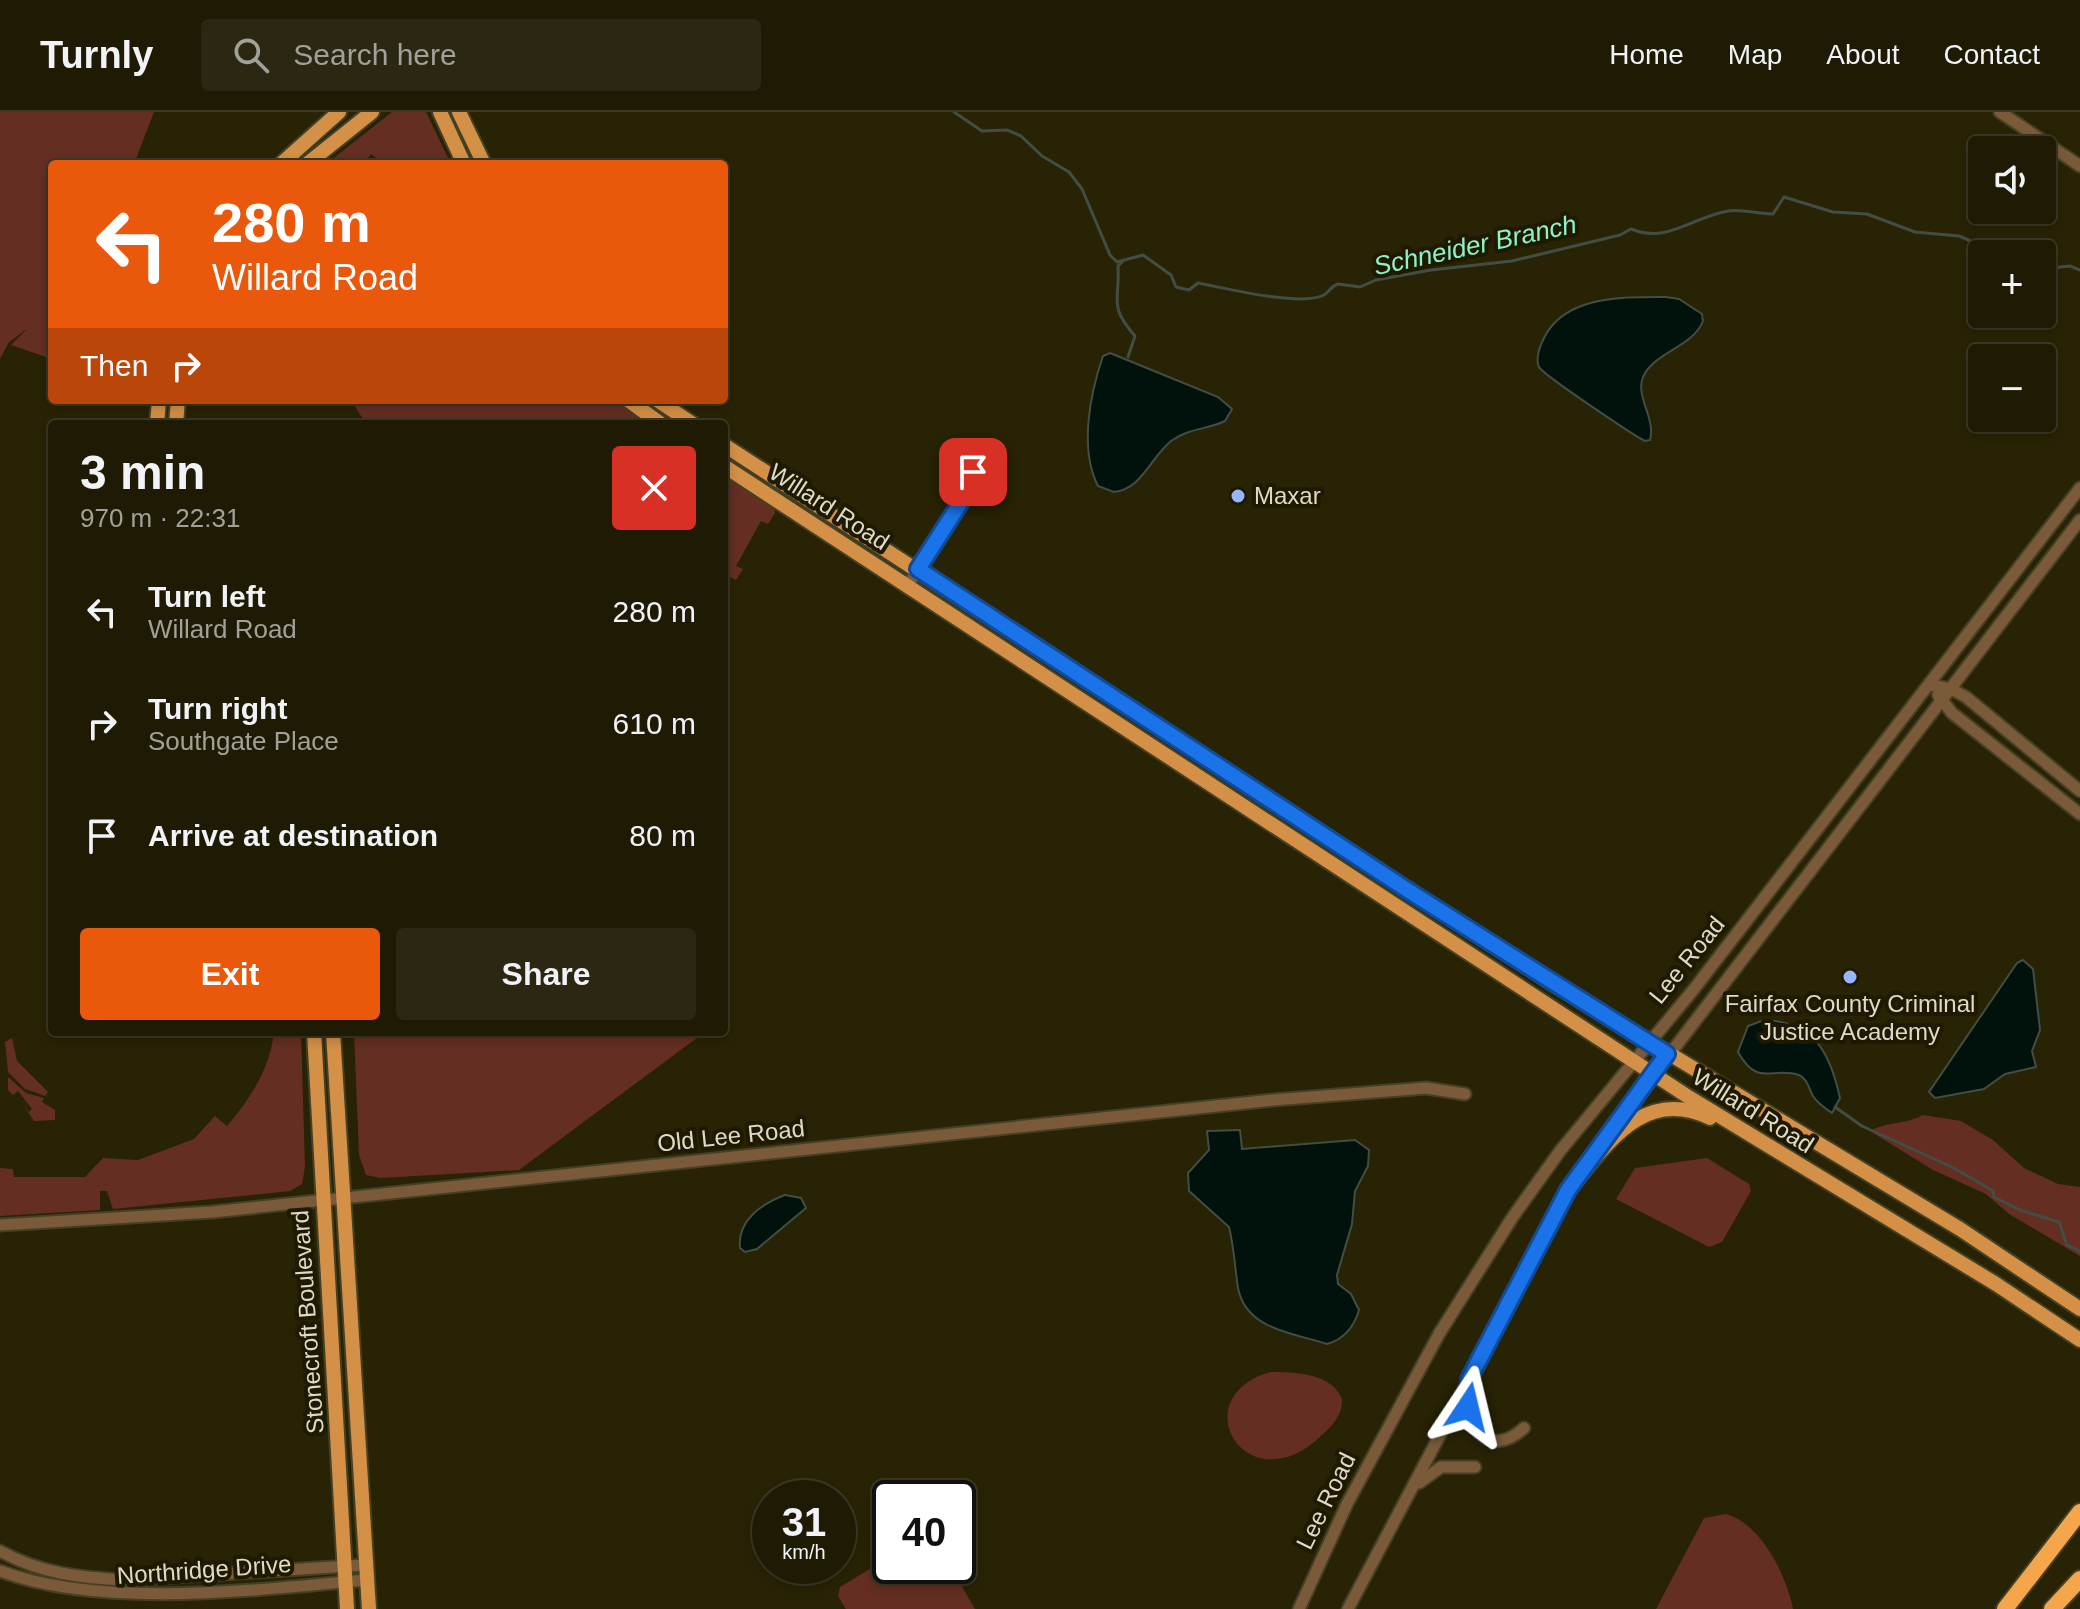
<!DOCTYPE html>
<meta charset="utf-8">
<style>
:root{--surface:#1e1a03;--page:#2b2712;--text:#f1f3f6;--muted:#a1a19a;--line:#3c3825;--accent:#ea580c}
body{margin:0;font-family:Helvetica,sans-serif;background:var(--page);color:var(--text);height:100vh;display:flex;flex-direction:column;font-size:30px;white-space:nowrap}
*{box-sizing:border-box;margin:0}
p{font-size:26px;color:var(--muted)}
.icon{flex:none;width:44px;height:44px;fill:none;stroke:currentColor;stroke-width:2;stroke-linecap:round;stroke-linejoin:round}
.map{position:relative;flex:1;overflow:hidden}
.panel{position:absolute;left:48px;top:308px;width:680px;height:616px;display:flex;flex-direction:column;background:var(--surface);border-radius:8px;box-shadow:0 4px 12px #0003,0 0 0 2px var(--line)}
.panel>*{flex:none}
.banner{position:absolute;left:48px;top:48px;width:680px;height:244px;border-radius:8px;box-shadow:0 4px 12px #0003,0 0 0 2px var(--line);background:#ea580c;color:#fff;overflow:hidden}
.tools{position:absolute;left:1968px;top:24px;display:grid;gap:16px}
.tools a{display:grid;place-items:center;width:88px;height:88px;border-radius:8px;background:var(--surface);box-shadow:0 4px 12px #0003,0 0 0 2px var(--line);font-size:40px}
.speed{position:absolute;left:752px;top:1368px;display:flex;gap:16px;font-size:40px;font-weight:700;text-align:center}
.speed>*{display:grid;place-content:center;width:104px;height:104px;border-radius:50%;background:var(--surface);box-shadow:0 4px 12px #0003,0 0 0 2px var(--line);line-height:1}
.speed small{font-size:20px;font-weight:400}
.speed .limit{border:4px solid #111;border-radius:12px;background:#fff;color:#111}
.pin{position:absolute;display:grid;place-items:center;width:68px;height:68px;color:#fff;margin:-34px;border-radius:16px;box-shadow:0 4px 12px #0006}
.me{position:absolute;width:88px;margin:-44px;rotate:10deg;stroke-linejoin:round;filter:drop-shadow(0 0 6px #0008)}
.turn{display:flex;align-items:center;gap:28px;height:168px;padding:0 32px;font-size:36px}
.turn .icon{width:104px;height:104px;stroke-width:2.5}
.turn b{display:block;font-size:56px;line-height:68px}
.then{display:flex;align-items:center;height:76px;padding:0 32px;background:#0003;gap:16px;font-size:30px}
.round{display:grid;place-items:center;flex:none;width:84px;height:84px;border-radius:8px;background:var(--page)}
.headline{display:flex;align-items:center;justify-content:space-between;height:136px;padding:0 32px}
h1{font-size:48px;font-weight:700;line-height:60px}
.action{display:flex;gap:16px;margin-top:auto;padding:16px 32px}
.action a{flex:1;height:92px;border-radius:8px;background:var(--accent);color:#fff;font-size:32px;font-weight:700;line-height:92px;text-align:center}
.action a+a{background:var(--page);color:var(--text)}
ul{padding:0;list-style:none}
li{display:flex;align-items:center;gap:24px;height:112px;padding:0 32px}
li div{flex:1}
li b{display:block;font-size:30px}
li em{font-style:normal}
header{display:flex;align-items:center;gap:48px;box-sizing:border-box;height:112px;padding:0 40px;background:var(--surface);border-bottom:2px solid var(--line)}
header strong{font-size:38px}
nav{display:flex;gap:44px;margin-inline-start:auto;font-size:28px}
.search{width:560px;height:72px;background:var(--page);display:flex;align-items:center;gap:20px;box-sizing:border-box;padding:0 28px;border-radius:8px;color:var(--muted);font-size:30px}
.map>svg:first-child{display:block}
.green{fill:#642e23}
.water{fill:#00120b;stroke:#424e44;stroke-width:2}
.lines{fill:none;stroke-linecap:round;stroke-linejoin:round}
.stream{stroke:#424e44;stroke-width:3}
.minor-casing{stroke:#454024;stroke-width:15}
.major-casing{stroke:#454024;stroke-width:18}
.highway-casing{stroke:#454024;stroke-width:20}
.minor{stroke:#7a5a39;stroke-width:11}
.major{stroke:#d39046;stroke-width:14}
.highway{stroke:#f6a64a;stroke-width:16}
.route-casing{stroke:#114b97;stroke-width:20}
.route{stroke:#1a73e8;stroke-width:14}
.poi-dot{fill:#97b6fd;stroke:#1f1900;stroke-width:3}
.labels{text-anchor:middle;stroke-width:8;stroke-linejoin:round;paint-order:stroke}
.poi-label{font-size:24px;fill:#dddac9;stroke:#1f1900;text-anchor:start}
.street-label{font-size:24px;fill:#dddac9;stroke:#1f1900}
.water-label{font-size:26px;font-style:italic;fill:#8df2ca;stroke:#1f1900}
</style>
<header>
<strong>Turnly</strong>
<div class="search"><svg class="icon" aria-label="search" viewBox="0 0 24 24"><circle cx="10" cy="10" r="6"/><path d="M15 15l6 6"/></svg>Search here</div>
<nav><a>Home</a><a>Map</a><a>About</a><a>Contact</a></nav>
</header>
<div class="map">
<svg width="2080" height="1497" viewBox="0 0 2080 1497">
<rect width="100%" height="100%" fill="#282304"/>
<g class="green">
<path d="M0,0H154L134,52H52V247L11,233L27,217L9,230L0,247Z"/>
<path d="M392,0H426L451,52H384L371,42L363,52H326Z"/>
<path d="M351,288H619L651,312H366Z"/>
<path d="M724,364L748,375L773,392L775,401L768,412L761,409L736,454L743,457L736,468L730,465L724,475Z"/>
<path d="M274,920H301L305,1055L302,1072L290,1079L113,1097L107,1079H100V1098L0,1104V1056L13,1057L14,1065H85L103,1046L138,1048L194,1027L215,1004L227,1014C250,987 270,957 274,920Z"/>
<path d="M354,920H705L519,1058L380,1066L366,1063L359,1043Z"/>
<path d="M12,926L17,949L48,980L45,984L25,977L8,960L5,930Z"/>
<path d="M8,965L26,981L44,986L42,990L55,998V1008L34,1009L22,991L29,1000L32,997L18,979L13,983L8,978Z"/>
<path d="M1923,1003L1961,1009L1993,1028L2024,1056L2058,1072L2080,1075V1144L2009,1102L1986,1082L1933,1058L1870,1019C1889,1009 1904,1013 1923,1003Z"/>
<path d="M1707,1046L1749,1072L1751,1079L1722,1130L1709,1135L1616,1087L1635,1056Z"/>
<path d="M1270,1260C1294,1260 1332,1261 1342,1287C1343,1303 1332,1314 1321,1324C1248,1394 1181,1287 1270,1260Z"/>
<path d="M1726,1402C1761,1411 1787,1465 1793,1497H1656L1704,1406Z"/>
<path d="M890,1445V1454H950L975,1497H846L838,1484L840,1475Z"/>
</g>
<g class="water">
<path d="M1666,185L1679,187L1702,202L1703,209C1693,235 1654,240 1643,265C1635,285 1656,306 1650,328L1645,329C1633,323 1542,262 1539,255C1535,246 1540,234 1544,226C1565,183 1624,185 1666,185Z"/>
<path d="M1110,241L1218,285L1232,297L1225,309C1206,318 1189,316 1171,329C1151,345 1142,377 1114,380L1098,374C1079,337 1090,282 1103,244Z"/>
<path d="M2023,848L2033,857L2040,918L2032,939L2036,955L2005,962L1984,977L1935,986L1929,980L2017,851Z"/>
<path d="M1764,908C1815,910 1830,941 1840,986L1832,1001C1825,996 1817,991 1813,984C1809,977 1807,966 1799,963C1772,954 1758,976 1738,940L1748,914Z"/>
<path d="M1240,1018L1242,1037L1355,1028L1369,1038L1368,1054L1355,1079L1352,1112L1337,1163L1338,1172L1351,1182L1359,1198C1354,1215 1345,1227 1327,1232C1294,1221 1246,1218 1238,1176C1235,1156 1234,1135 1229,1115L1189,1079L1188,1061L1209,1038L1207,1019Z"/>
<path d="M785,1083L801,1086L806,1096L757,1137L745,1140L740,1136C737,1109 761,1092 785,1083Z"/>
</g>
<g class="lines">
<g class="stream">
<path d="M954,0L982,19L1007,18L1021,24L1042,44L1069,60L1082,77L1110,143L1117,150L1143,143L1171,163L1176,175L1189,178L1198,171C1225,176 1300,195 1324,183C1330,179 1331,174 1338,172L1360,175L1376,168L1431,158L1512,149L1620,123L1631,117C1668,132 1692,105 1728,99C1742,97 1759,102 1773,102L1784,85L1833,100L1867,102L1915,120L1959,124L1992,138L2011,136L2016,142"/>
<path d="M1122,150L1118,154C1120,189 1108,193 1135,224L1128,245"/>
<path d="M2042,157L2070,154L2080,158"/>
<path d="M1835,995L1862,1014L1954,1056L1993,1079L1994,1085L2020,1098L2059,1110L2067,1133L2080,1139"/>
</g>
<defs>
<g id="minor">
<path d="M2000,0L2080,54"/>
<path d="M908,473C934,432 980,384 971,334"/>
<path d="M1931,573L1951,577L1966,585L2080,679"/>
<path d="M1938,583L1952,601L2080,702"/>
<path d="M1600,1033L2080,408"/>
<path d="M0,1113L212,1100L1273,988L1426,976L1465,982"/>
<path d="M1468,1276C1462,1314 1489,1348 1524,1316"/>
<path d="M1419,1371L1441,1355H1475"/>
<path d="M0,1439C39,1461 81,1466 126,1468L365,1453"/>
<path d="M0,1459C100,1497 256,1478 366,1468"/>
<path d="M1299,1497L1347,1392L1439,1222L1512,1106L1560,1039L1694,877L2080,376"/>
<path d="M1348,1497L1572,1073"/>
</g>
<g id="major">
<path d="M440,0L464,52"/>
<path d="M459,0L484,52"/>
<path d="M281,52L339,0"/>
<path d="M307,52L372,0"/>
<path d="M628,288L661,312"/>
<path d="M657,288L693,312"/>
<path d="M157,312L159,288"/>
<path d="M176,312L178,288"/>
<path d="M724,333L1552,871L1960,1117L2080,1197"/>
<path d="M724,354L1690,986L1996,1172L2080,1228"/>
<path d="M314,920L347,1497"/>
<path d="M333,920L369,1497"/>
<path d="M1568,1078C1607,1033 1643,974 1710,1006"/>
</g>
<g id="highway">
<path d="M2005,1497L2080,1400"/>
<path d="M2052,1497L2080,1467"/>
</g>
</defs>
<use href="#minor" class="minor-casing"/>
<use href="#major" class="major-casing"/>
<use href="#highway" class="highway-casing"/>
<use href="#minor" class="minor"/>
<use href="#major" class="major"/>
<use href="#highway" class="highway"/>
</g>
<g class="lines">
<defs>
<path id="route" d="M973,360L966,382L918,457L1412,781L1667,942L1568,1078L1469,1267L1468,1295"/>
</defs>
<use href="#route" class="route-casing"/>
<use href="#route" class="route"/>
</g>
<g class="poi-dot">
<circle cx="1238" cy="384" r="8"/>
<circle cx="1850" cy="865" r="8"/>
</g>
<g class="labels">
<g class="poi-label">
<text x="1254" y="392">Maxar</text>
<text x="1850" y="900" text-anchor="middle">Fairfax County Criminal<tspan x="1850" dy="28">Justice Academy</tspan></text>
</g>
<g class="street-label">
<text transform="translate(829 395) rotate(33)" y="8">Willard Road</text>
<text transform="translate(1687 848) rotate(-51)" y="8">Lee Road</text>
<text transform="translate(1753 999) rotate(32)" y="8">Willard Road</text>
<text transform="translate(731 1024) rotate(-6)" y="8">Old Lee Road</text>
<text transform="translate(308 1210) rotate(-94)" y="8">Stonecroft Boulevard</text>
<text transform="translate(1326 1389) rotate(-64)" y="8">Lee Road</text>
<text transform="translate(204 1458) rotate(-4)" y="8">Northridge Drive</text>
</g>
<g class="water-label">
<text transform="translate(1475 133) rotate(-12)" y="9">Schneider Branch</text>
</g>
</g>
</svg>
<div class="tools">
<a><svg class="icon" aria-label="sound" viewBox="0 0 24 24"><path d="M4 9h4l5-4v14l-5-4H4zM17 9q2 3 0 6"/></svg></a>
<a>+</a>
<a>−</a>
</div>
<div class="speed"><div>31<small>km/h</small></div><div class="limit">40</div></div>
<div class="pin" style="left:973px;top:360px;background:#d93025"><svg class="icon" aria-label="arrive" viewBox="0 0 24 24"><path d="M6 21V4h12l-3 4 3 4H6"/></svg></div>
<svg class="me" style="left:1468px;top:1295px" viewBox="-20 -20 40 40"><path d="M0-17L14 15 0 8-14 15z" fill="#1a73e8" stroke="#fff" stroke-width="4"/></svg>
<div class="banner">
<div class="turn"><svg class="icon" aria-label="left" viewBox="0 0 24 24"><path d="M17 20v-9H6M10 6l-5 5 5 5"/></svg><div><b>280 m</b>Willard Road</div></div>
<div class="then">Then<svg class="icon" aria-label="right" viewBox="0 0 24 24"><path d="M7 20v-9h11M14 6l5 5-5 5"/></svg></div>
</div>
<section class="panel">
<div class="headline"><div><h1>3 min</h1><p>970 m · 22:31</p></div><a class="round" style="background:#d93025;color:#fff"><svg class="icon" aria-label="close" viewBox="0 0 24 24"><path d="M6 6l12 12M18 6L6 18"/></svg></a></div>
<ul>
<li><svg class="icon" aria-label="left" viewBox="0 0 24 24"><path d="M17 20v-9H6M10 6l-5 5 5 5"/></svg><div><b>Turn left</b><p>Willard Road</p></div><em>280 m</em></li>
<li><svg class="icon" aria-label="right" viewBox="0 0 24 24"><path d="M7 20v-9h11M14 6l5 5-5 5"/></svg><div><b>Turn right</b><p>Southgate Place</p></div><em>610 m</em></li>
<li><svg class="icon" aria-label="arrive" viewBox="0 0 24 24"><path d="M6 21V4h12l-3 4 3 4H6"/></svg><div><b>Arrive at destination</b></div><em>80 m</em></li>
</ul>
<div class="action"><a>Exit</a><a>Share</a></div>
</section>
</div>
